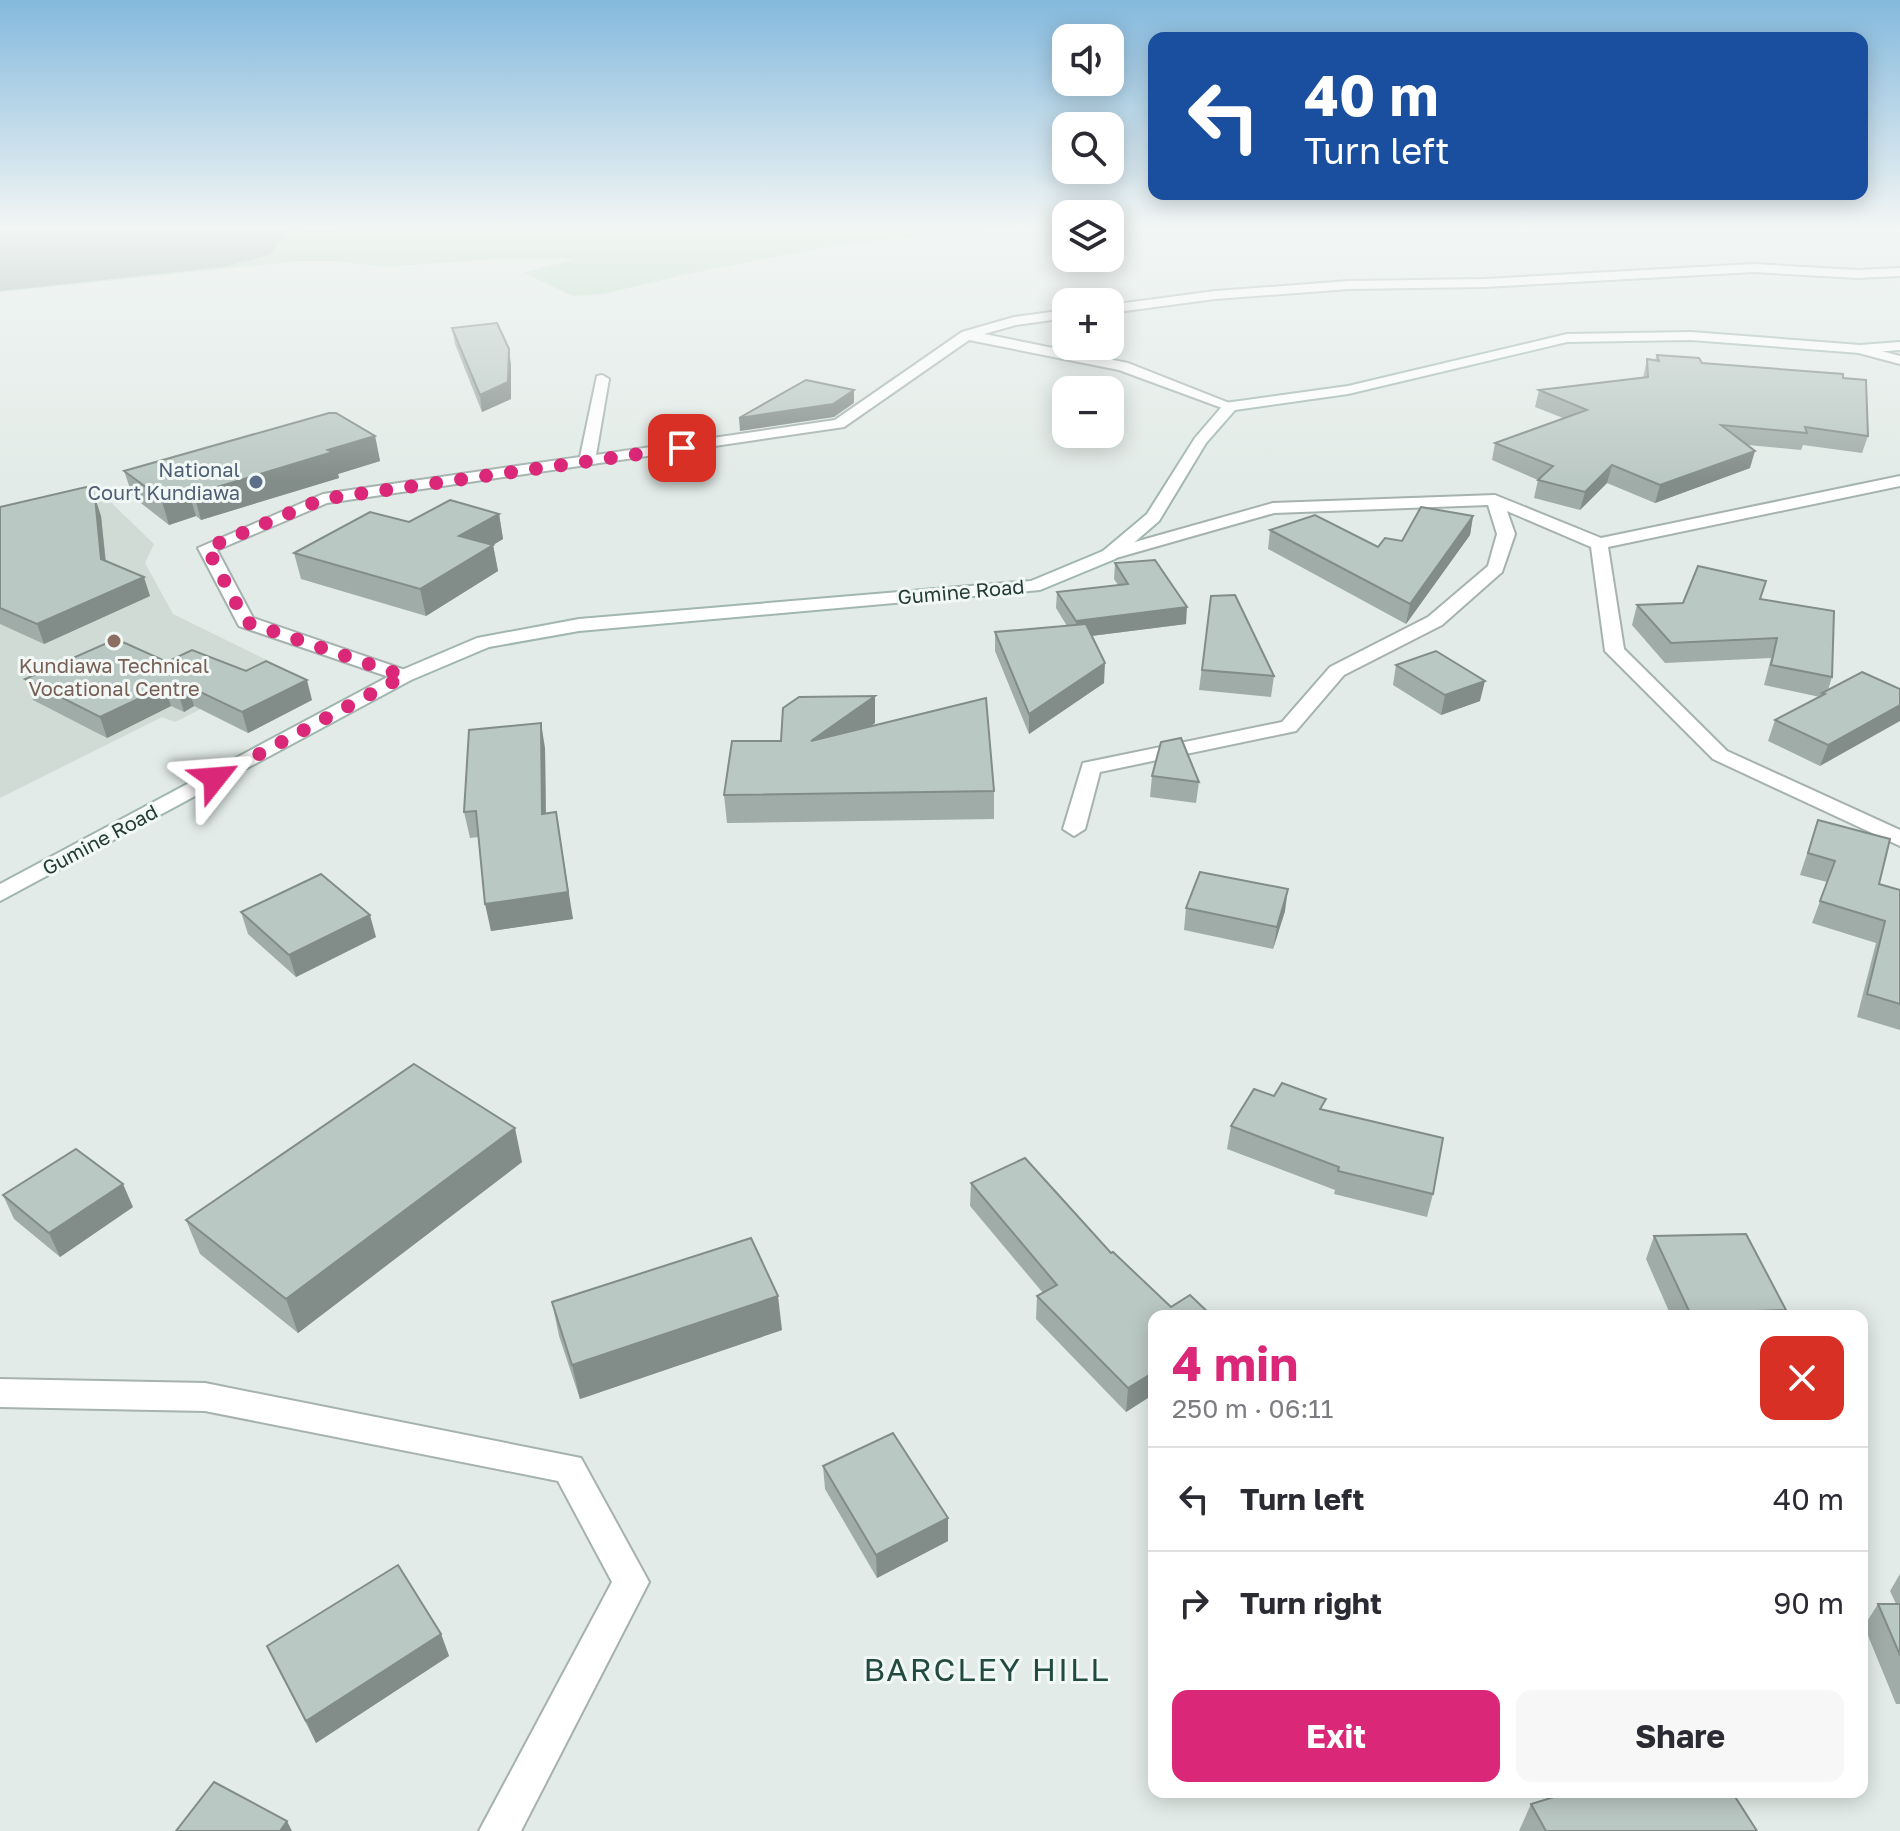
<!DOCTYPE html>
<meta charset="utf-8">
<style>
:root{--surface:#fff;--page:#f7f7f7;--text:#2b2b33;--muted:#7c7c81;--line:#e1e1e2;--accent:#db2777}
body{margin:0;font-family:"Golos Text",sans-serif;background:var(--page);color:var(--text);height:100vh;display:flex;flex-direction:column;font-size:30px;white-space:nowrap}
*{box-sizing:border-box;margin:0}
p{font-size:26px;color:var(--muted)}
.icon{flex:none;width:44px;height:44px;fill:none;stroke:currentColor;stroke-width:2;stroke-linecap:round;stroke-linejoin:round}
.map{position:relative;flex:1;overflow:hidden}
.side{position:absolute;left:1148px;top:1310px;width:720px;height:488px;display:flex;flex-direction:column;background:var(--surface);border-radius:16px;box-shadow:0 4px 20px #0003}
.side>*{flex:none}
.top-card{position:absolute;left:1148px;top:32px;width:720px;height:168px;border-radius:16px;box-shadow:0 4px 20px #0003;background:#1a4fa0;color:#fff;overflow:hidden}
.tools{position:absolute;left:1052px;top:24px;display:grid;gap:16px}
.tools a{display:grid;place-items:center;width:72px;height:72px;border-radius:16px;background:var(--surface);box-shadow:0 4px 20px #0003;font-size:40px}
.pin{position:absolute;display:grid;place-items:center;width:68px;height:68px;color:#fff;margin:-34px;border-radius:16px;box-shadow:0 4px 12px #0006}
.me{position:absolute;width:88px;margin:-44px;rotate:62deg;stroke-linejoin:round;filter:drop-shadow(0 0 6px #0008)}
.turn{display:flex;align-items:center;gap:28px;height:168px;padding:0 24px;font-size:36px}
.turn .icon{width:104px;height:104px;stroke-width:2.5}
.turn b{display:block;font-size:56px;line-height:68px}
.round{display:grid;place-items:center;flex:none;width:84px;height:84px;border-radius:16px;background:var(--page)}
.summary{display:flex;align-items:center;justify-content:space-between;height:136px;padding:0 24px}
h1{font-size:48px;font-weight:700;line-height:60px;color:var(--accent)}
.cta{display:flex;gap:16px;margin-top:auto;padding:16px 24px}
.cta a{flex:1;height:92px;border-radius:16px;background:var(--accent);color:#fff;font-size:32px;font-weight:700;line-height:92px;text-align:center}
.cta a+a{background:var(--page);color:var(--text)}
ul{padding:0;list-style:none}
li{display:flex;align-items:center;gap:24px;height:104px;padding:0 24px;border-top:2px solid var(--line)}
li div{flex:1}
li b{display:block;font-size:30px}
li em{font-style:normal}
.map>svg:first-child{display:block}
.built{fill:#d0dbd6}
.green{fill:#bcdac5}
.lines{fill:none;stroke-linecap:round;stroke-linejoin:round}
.runway{fill:#a0b0ac;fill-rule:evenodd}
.street-casing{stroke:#a5b2ae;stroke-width:4}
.secondary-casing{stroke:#a1b6af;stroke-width:4}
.street{fill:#fff;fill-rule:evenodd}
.secondary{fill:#fff;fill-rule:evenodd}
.wall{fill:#a0aca8}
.shaded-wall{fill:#828c88}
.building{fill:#bac8c3;stroke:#828c88;stroke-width:2}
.route{stroke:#db2777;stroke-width:14;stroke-dasharray:0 25.2}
.service-dot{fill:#5c6f8a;stroke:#f2f8f5;stroke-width:3}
.education-dot{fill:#8d6e63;stroke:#f2f8f5;stroke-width:3}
.labels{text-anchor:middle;stroke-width:6;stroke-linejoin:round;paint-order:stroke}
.far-service-label{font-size:20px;fill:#4e5e75;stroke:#f2f8f5;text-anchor:end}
.far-street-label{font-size:20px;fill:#233a35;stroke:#f2f8f5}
.far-education-label{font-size:20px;fill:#785e54;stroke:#f2f8f5}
.near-neighbourhood-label{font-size:32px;letter-spacing:2px;fill:#214b41;stroke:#f2f8f5}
</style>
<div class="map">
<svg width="1900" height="1831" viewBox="0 0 1900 1831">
<rect width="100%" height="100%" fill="#e2ebe7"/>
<g class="built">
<path d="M0,227H594L0,291Z"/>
<path d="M94,486L154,544L145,563L173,614L283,668L175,722L162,717L0,798V511Z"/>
</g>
<path class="green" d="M352,227H1012L836,245L687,274L603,294L573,296L524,273L574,259L507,258L385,267L336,261H299L0,292V263Z"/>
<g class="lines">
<path class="runway" d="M0,227H289L270,255L223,267L0,291Z"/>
<defs>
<g id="street">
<path d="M1754,264L1857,270L1900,268V276L1857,278L1754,272L1485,287L1349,289L1215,299L1110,313V305L1215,291L1349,281L1485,279Z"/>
<path d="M1066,310V318L1016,325L984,334L1128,363L1237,406L1230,410L1225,409L1119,370L969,340L844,427L327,503L217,550L253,618L411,672L414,676L404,682L239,626L198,548L323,494L580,457L597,376L602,375L609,379L596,455L835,420L962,332L1014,317Z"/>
<path d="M1860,345L1900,356V364L1855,352L1853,349Z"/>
<path d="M1900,476V486L1608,547L1624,649L1727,751L1900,830V846L1713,759L1605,651L1591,547L1507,511L1515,534L1502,572L1442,625L1344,675L1296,731L1100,772L1085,829L1074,836L1063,829L1083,763L1282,722L1330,667L1428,617L1488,566L1497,534L1488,505L1274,513L1109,560L1100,555L1103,551L1273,503L1495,495L1601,538Z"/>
<path d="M0,1379L205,1383L581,1458L649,1582L521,1831H479L612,1582L558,1481L205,1411L0,1407Z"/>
</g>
<path id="secondary" d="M1691,332L1860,345L1900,342V350L1860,353L1691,340L1567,342L1348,394L1235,410L1206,443L1159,521L1115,559L1040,590L579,631L489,647L411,680L0,901V884L397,672L477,638L579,619L1031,581L1103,551L1147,514L1195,438L1225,403L1348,386L1567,334Z"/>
</defs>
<use href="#street" class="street-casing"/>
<use href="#secondary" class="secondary-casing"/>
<use href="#street" class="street"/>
<use href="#secondary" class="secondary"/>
</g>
<g class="wall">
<path d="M452,328L511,365V399L482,412L455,344Z"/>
<path d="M1657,355L1702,363L1843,378L1868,436L1862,453L1803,445L1801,450L1748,445L1750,468L1655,503L1607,483L1580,510L1534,498L1538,480L1492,460L1495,443L1563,418L1535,407L1539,390L1643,378L1647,359L1655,360Z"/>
<path d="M375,436L380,461L338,474L339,478L201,520L196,516L169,525L133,497L124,471Z"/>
<path d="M0,507L101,516L106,561L150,596L44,644L0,624Z"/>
<path d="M499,514L503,539L493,545L498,571L426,616L301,579L294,553L409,522Z"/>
<path d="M1473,516L1470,535L1406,624L1268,549L1270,530L1378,547L1402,541Z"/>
<path d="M1115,563L1186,624L1091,636L1104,683L1029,734L995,651V632L1067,626L1056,608L1057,592L1118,585L1114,579Z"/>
<path d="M1211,596L1274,676L1271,697L1199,690Z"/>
<path d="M1760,599L1832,677L1828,690L1862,672L1820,766L1768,741L1775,720L1820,697L1764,685L1771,658L1665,663L1632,625L1637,605Z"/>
<path d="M167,662L312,700L248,733L194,706L184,712L171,706L107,738L33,700L25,679Z"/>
<path d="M1396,665L1480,701L1441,715L1393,685Z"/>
<path d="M875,723L870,726L994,791V819L727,823L724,795L781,741Z"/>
<path d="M545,748L546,813L573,919L491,931L479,837L470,838L464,812Z"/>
<path d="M1152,776L1199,782L1196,803L1150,797Z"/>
<path d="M1818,820L1879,884L1900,890V1030L1857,1017L1876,943L1812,923L1827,882L1800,875Z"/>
<path d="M1186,908L1285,911L1273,949L1184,930Z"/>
<path d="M241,912L376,937L296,977L248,934Z"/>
<path d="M1324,1110L1433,1194L1427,1217L1334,1194L1335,1190L1227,1149L1231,1126Z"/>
<path d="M522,1162L298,1333L200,1254L186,1220Z"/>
<path d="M971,1183L1111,1253L1171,1307L1212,1316H1154V1394L1126,1412L1036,1319L1037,1296L1043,1293L970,1206Z"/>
<path d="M3,1195L133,1207L60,1257L14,1219Z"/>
<path d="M1654,1236L1786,1310L1783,1316H1671L1646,1259Z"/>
<path d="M552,1302L782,1330L580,1399L559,1336Z"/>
<path d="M823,1466L948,1518V1541L877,1578L825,1489Z"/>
<path d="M1900,1574V1704H1896L1864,1626L1878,1604H1896L1890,1591Z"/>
<path d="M441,1634L449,1656L316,1743L267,1646Z"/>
<path d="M1531,1804L1757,1831H1519Z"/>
</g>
<g class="shaded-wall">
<path d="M509,349L511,365V399L482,412L480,395Z"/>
<path d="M854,390V403L834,417L740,431L739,418Z"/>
<path d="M375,436L380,461L338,474L339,478L201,520L194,494Z"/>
<path d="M1755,451L1750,468L1655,503L1660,485Z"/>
<path d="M1612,465L1607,483L1580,510L1585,492Z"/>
<path d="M188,490L196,516L169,525L161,498Z"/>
<path d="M95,497L101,516L107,578L101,559Z"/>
<path d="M499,514L503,539L493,545L498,571L426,616L420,589L459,536Z"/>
<path d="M1473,516L1470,535L1406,624L1410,604Z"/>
<path d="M144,577L150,596L44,644L37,624Z"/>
<path d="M1187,607L1186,624L1075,638L1076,621Z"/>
<path d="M1105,663L1104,683L1029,734V714Z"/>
<path d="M307,680L312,700L248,733L242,712Z"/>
<path d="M1485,681L1480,701L1441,715L1445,695Z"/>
<path d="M165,686L171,706L107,738L100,717Z"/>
<path d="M188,686L194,706L184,712L178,691Z"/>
<path d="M875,696V723L812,768L811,741Z"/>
<path d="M1900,705V721L1820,766L1828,745Z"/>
<path d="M541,723L545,748L546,840L542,814Z"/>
<path d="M556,812L573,919L491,931L485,904Z"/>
<path d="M1288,889L1285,911L1273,949L1277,927Z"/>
<path d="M370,915L376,937L296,977L289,955Z"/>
<path d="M515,1128L522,1162L298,1333L286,1299Z"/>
<path d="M123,1184L133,1207L60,1257L49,1233Z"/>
<path d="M778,1296L782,1330L580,1399L572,1365Z"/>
<path d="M1154,1372V1394L1126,1412L1128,1388Z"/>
<path d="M948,1518V1541L877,1578L876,1555Z"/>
<path d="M441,1634L449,1656L316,1743L306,1721Z"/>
<path d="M287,1821L292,1831H280Z"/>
</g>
<g class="building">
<path d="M497,323L509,349L508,382L480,395L452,328Z"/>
<path d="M1657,355L1699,358L1702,363L1843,374V378L1866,380L1868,436L1805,427L1807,433L1721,425L1755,451L1660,485L1612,465L1585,492L1538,480L1553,466L1495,443L1587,410L1539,390L1648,377L1647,359L1659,361Z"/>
<path d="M806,380L854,390L833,404L739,418Z"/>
<path d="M329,413H336L375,436L328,450L333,452L194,494L188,490L161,498L124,471Z"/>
<path d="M86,487L95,497L101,559L144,577L37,624L0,608V507Z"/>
<path d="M450,500L499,514L459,536L493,545L420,589L294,553L370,512L409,522Z"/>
<path d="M1421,507L1473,516L1410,604L1270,530L1315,515L1378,547L1385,538L1402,541Z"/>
<path d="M1155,560L1187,607L1076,621L1057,592L1128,584L1115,563Z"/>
<path d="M1698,566L1766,581L1760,599L1834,611L1832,677L1771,665L1777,638L1671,643L1637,605L1683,603Z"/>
<path d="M1235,595L1274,676L1202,670L1211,596Z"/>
<path d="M1086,624L1105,663L1029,714L995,632Z"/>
<path d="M116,639L167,662L192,650L246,671L266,661L307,680L242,712L188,686L178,691L165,686L100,717L25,679Z"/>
<path d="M1436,651L1485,681L1445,695L1396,665Z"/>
<path d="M1862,672L1900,689V705L1828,745L1775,720L1825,694L1822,693Z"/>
<path d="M875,696L811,741L986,698L994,791L724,795L732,741H781L783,708L799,697Z"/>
<path d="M541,723L542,814L556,812L568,892L485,904L476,811L464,812L469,730Z"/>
<path d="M1181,738L1199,782L1152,776L1161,742Z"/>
<path d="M1818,820L1890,839L1879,884L1900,890V1004L1867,994L1885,921L1820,901L1835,861L1808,853Z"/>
<path d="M1200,872L1288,889L1277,927L1186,908Z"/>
<path d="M321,874L370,915L289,955L241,912Z"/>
<path d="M414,1064L515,1128L286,1299L186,1220Z"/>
<path d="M1282,1083L1326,1099L1320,1109L1443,1138L1433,1194L1338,1171L1339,1167L1231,1126L1254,1089L1274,1096Z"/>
<path d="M76,1149L123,1184L49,1233L3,1195Z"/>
<path d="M1025,1158L1111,1253L1113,1252L1171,1307L1190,1295L1212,1316H1154V1372L1128,1388L1037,1296L1057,1285L971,1183Z"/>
<path d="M1746,1234L1786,1310L1690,1313L1654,1236Z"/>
<path d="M751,1238L778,1296L572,1365L552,1302Z"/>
<path d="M893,1433L948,1518L876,1555L823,1466Z"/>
<path d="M398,1565L441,1634L306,1721L267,1646Z"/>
<path d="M1878,1604H1900V1655Z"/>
<path d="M214,1782L287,1821L280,1831H176Z"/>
<path d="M1570,1792H1732L1757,1831H1546L1531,1804Z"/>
</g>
<linearGradient id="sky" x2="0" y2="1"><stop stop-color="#84b9dd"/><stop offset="0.47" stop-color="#f2f6f4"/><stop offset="1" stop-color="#f2f6f4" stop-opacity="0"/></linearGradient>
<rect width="1900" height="483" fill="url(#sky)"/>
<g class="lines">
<path class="route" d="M215,778L404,676L246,622L207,548L323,499L682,448"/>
</g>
<circle class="service-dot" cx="256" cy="482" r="8"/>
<circle class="education-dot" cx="114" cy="641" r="8"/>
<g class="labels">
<g class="far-service-label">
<text x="240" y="477">National<tspan x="240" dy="23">Court Kundiawa</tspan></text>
</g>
<g class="far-street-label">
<text transform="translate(961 592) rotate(-5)" y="7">Gumine Road</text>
<text transform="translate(100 840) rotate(-28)" y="7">Gumine Road</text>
</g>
<g class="far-education-label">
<text x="114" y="673">Kundiawa Technical<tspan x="114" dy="23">Vocational Centre</tspan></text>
</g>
<g class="near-neighbourhood-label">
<text x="987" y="1681">BARCLEY HILL</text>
</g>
</g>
</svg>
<div class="tools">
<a><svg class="icon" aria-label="sound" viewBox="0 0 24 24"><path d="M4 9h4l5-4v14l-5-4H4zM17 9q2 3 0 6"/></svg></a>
<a><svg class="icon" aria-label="search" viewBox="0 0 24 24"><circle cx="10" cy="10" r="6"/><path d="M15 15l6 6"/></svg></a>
<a><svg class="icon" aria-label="layers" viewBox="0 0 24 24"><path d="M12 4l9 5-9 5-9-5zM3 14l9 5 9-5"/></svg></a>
<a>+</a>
<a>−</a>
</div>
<div class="pin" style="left:682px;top:448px;background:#d93025"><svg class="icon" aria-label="arrive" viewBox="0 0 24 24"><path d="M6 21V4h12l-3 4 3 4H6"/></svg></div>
<svg class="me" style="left:215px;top:778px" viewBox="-20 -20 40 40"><path d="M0-17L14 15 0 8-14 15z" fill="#db2777" stroke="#fff" stroke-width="4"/></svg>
<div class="top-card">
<div class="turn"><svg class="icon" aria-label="left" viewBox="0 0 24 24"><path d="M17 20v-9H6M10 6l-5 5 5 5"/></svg><div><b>40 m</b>Turn left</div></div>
</div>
<section class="side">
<div class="summary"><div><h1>4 min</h1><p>250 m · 06:11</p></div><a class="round" style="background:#d93025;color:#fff"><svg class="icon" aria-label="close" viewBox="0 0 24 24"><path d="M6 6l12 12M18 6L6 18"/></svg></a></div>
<ul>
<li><svg class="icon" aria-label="left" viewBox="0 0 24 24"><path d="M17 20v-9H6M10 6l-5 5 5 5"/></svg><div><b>Turn left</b></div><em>40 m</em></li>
<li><svg class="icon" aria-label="right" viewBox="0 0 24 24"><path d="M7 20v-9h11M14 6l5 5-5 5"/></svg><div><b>Turn right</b></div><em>90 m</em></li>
</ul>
<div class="cta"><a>Exit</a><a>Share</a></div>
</section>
</div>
